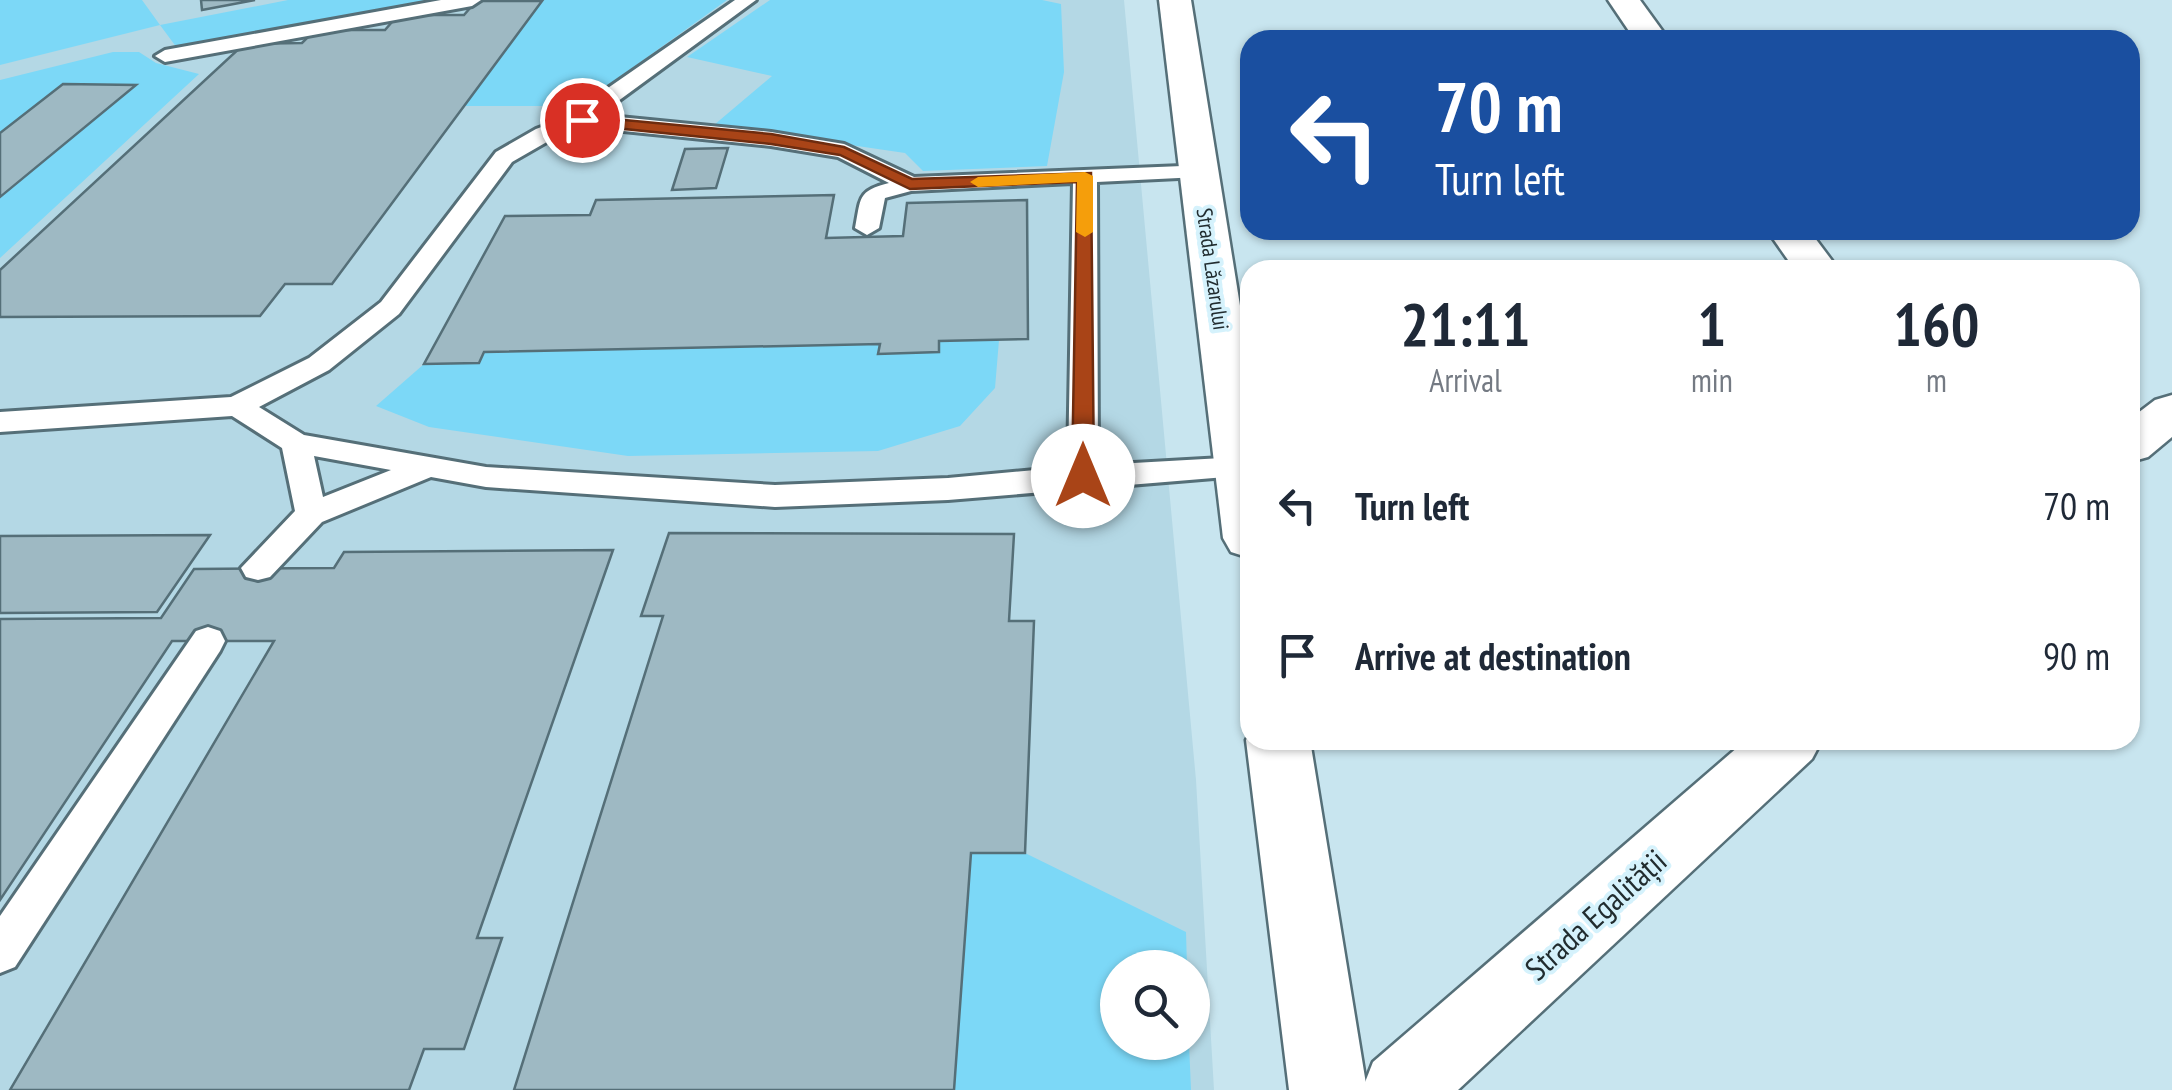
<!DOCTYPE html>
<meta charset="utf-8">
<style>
:root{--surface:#fff;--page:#f2f2f3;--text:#1f2937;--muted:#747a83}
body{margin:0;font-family:"PT Sans Narrow",sans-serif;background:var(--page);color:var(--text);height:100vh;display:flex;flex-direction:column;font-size:38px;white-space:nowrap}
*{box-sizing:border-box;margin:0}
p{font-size:32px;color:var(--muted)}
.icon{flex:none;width:55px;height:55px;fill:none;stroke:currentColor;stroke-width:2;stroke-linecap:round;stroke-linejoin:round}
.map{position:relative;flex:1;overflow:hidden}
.side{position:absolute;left:1240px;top:260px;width:900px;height:490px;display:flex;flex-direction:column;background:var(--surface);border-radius:30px;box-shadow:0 2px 8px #0004}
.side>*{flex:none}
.guide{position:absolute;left:1240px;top:30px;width:900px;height:210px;border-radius:30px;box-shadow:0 2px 8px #0004;background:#1a4fa0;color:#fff;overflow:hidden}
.controls{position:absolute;left:1100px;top:950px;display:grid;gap:20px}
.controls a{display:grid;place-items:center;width:110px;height:110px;border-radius:50%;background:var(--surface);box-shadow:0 2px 8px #0004;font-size:50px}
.pin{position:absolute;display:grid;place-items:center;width:85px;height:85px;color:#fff;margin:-42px;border:5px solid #fff;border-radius:50%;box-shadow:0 2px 10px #0007}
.me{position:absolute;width:110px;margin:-55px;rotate:0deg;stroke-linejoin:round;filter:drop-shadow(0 0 8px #0008)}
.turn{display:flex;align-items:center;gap:35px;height:210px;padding:0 30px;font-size:45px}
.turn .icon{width:130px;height:130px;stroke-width:2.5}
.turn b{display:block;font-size:70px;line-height:85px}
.eta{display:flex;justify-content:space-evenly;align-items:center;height:170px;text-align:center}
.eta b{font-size:60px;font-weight:800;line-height:70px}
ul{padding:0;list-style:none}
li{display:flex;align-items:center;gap:30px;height:150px;padding:0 30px}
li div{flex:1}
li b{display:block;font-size:38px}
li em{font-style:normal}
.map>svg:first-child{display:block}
.built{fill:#b4d8e5;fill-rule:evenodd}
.green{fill:#7cd8f7}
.building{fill:#9eb9c3;stroke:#556f78;stroke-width:2.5}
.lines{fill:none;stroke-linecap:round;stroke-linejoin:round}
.lane-casing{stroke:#556f78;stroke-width:6}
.street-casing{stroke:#556f78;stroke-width:5}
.secondary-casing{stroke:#556f78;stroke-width:5}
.lane{fill:#fff;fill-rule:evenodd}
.street{fill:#fff;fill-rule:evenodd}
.secondary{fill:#fff;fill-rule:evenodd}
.route{fill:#a94417;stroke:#6e2c0f;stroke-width:2.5}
.slow{fill:#f59e0b}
.labels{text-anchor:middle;stroke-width:8;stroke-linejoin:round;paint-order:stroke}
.far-street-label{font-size:22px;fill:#212c2f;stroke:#d5f2fc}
.near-street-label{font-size:32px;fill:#212c2f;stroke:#d5f2fc}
</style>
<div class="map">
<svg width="2172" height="1090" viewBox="0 0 2172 1090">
<rect width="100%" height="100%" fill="#c8e5ef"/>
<path class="built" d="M0,0H1124L1196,780L1214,1090H0ZM1118,968H1192V1042H1118Z"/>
<g class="green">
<path d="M0,0H142L160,25L288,0H443L177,48L160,25L0,65Z"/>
<path d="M543,0H727L579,106H464Z"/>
<path d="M770,0H1042L1061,4L1064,72L1047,166L923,171L905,153L714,125L772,76L687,57Z"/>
<path d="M113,52H139L156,63L199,74L0,258V197L134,86L63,84L0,133V80Z"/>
<path d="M999,340L995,388L960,426L878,451L628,456L429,427L376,406L424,364L479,363L484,352L880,344L879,353L938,352L939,341Z"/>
<path d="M971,853H1025L1186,932L1187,967L1118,968V1042L1189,1043L1191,1090H954Z"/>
</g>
<g class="building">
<path d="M201,0H255L202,10Z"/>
<path d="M476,1H542L332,284H285L260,316L0,317V270L244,44L302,43L315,30H385L398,15H464Z"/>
<path d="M63,84L136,85L0,197V133Z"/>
<path d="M728,148L716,188L672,190L685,149Z"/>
<path d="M834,195L826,238L903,236L907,203L1027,200L1028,339L939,341V352L878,354L880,344L484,352L479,363L424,364L505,216L590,215L596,200Z"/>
<path d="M669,533L1014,534L1009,621H1034L1025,853H971L954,1090H514L663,616H641Z"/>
<path d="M210,535L157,612L0,613V536Z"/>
<path d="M613,550L477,938H502L464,1049H424L409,1090H10L274,641H172L0,900V619L161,618L194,569L334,568L344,552Z"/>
</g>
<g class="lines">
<defs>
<g id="lane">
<path d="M441,0H481L472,6L165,62L155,56L165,50Z"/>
<path d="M735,0H756L599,115L771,132L844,144L914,177L1207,165L1210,170L1199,177L1097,182L1098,465L1240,457L1250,459V475L948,500L775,507L486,487L431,477L322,522L270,577L258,580L246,577L241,568L295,511L282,448L232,416L0,432V412L231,397L309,358L381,302L496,152L536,129L574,115L592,99ZM584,127L771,146L838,157L889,183C857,191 861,198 855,228L867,235L879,228L885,198L911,191L1073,183L1068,467L948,478L775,485L486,467L304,435L259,407L329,370L399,314L512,162L552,139ZM314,456L391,470L323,497Z"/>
<path d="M208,627L220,631L225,641L220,651L15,967L0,973V916L196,631Z"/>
</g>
<g id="street">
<path d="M1608,0H1640L1669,40H1635Z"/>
<path d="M1767,230H1809L1839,270H1795Z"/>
<path d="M2172,395V437L2148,457L2130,462V419L2155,400Z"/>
<path d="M1746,740H1822L1812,759L1458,1090H1362L1373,1062Z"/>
</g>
<g id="secondary">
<path d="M1159,0H1191L1250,368V558L1231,552L1223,538Z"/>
<path d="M1250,733V740H1310L1367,1090H1289L1246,740Z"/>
</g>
</defs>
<use href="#lane" class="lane-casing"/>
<use href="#street" class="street-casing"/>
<use href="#secondary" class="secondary-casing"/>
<use href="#lane" class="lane"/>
<use href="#street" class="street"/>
<use href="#secondary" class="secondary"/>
</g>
<path class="route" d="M582,116L771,134L844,147L912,179L1091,173L1094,476L1090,482H1075L1072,476L1077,182L910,189L840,155L771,144L576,124V117Z"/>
<path class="slow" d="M1085,172L1093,176V232L1085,237L1076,232L1077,182L978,187L970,182L978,177Z"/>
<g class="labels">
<g class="far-street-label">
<text transform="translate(1213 269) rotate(82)" y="8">Strada Lăzarului</text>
</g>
<g class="near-street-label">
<text transform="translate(1596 915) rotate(-42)" y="11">Strada Egalității</text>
</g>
</g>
</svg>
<div class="controls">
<a><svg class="icon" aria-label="search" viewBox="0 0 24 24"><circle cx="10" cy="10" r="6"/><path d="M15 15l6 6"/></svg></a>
</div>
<div class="pin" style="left:582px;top:120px;background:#d93025"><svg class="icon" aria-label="arrive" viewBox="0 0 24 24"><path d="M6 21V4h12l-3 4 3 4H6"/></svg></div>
<svg class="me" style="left:1083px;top:476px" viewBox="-20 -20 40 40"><circle r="19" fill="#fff"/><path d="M0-13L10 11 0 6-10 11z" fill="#a94417"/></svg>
<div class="guide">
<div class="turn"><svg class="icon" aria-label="left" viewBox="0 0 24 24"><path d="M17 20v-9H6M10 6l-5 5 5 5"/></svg><div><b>70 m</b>Turn left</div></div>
</div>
<section class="side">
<div class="eta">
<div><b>21:11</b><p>Arrival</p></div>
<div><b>1</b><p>min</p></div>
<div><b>160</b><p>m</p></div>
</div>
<ul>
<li><svg class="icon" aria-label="left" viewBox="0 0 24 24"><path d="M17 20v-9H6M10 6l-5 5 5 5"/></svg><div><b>Turn left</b></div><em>70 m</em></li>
<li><svg class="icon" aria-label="arrive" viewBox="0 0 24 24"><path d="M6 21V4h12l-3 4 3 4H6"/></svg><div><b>Arrive at destination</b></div><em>90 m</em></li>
</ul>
</section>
</div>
